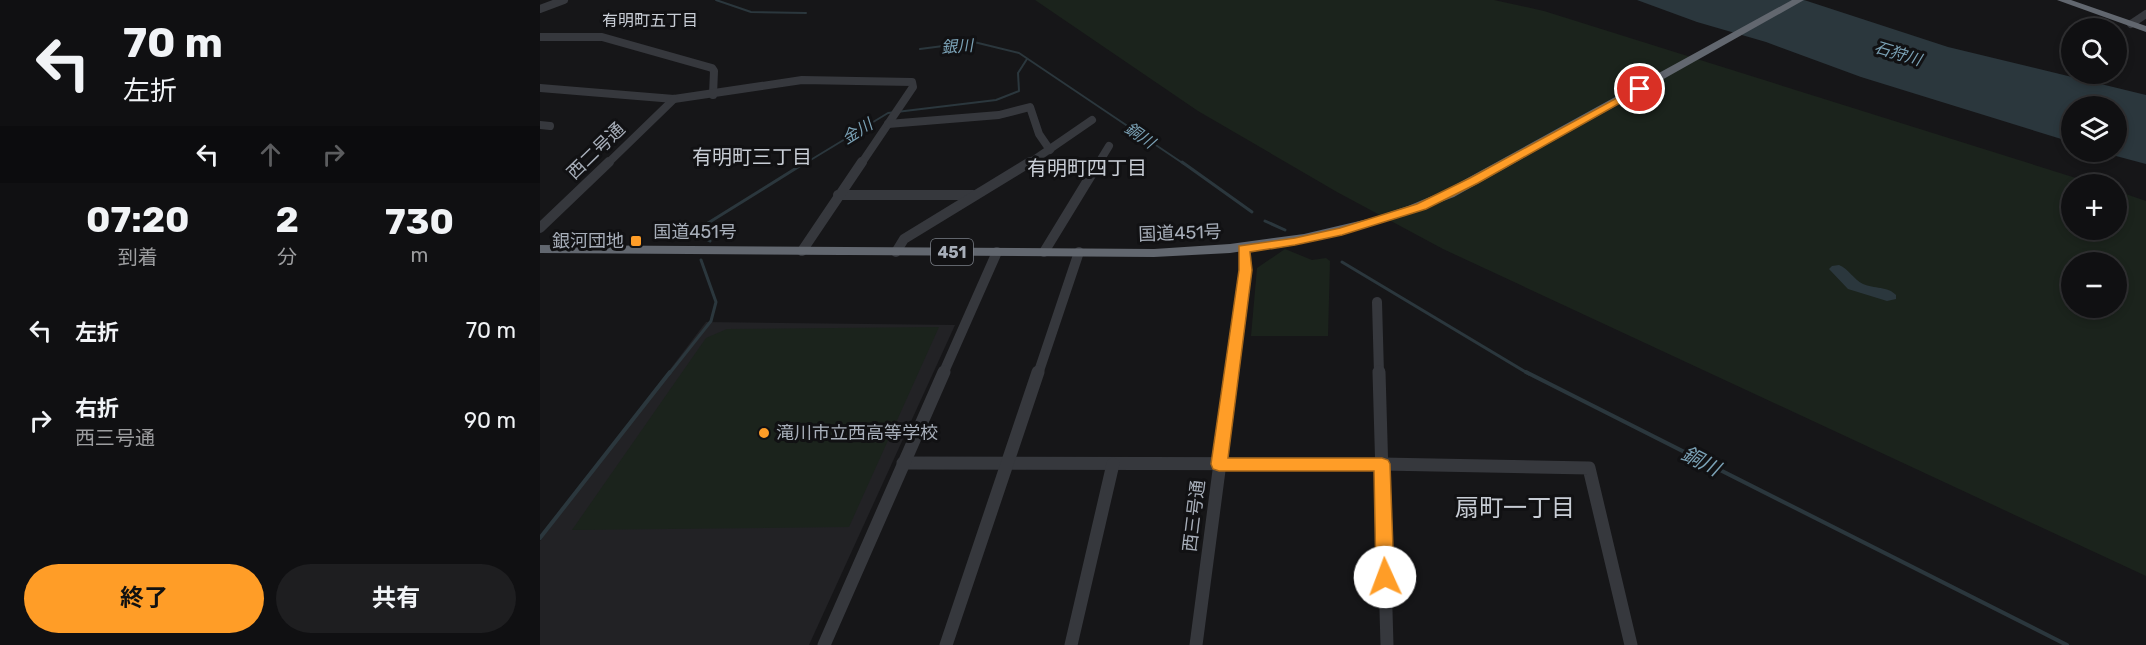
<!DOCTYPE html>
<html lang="ja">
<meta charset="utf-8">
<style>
:root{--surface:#101012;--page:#1e1e20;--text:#f1f3f6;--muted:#9c9d9f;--line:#303032;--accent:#ff9d27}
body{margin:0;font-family:Rubik,"Noto Sans JP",sans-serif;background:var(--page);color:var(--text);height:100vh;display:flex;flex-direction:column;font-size:22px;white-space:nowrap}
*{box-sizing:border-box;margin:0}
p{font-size:20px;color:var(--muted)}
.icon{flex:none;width:33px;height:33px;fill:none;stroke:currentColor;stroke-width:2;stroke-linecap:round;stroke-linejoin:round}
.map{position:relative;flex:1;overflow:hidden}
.side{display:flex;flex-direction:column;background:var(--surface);width:540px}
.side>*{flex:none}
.banner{background:#101012;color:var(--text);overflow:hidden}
.tools{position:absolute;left:1521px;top:18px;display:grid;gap:12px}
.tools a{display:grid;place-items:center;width:66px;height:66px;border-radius:50%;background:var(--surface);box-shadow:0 3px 9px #0003,0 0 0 2px var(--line);font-size:30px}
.pin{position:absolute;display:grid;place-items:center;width:51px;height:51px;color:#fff;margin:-26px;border:3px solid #fff;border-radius:50%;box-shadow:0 2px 6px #0007}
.me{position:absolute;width:66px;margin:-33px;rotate:358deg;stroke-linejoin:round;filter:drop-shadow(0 0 4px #0008)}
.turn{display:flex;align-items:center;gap:21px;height:126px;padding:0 24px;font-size:27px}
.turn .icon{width:78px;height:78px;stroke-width:2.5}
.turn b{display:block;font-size:42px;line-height:51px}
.lanes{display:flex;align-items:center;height:57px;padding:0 24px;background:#0003;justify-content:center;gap:30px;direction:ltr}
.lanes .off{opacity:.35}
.eta{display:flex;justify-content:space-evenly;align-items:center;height:102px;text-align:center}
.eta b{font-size:36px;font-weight:700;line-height:42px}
.action{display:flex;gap:12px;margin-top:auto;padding:12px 24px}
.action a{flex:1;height:69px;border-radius:36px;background:var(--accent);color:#111;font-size:24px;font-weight:700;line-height:69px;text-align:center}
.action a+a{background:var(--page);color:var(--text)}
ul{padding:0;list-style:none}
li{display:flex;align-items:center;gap:18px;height:90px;padding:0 24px}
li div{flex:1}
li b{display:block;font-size:22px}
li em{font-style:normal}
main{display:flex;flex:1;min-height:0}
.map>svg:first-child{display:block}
.built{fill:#222225}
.green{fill:#1b231c;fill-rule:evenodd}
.water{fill:#2b373d}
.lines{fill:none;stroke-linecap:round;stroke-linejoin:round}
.stream-far2{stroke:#2b373d;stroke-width:2}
.stream-far1{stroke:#2b373d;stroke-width:3}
.stream{stroke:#2b373d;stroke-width:4}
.minor-far2{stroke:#36383d;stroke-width:8}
.minor-far1{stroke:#36383d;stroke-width:10}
.minor{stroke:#36383d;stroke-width:13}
.highway{fill:#62676f;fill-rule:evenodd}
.route{fill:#ff9d27;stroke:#a66619;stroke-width:1.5}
.poi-dot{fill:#ff9d27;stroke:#111113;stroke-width:2}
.labels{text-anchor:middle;stroke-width:6;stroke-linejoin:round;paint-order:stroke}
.far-neighbourhood-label{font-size:16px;fill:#c8cdd5;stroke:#111113}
.far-water-label{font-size:16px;font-style:italic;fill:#7ba2b6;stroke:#111113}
.shield{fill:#111113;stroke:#7a7f87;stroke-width:1.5}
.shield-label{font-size:16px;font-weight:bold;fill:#a7aeb9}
.street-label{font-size:18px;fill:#a7aeb9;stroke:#111113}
.poi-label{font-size:18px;fill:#a7aeb9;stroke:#111113;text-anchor:end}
.neighbourhood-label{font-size:20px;fill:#c8cdd5;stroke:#111113}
.water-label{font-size:20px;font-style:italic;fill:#7ba2b6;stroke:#111113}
.near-neighbourhood-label{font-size:24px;fill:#c8cdd5;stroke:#111113}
</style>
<main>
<section class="side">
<div class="banner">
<div class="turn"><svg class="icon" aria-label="left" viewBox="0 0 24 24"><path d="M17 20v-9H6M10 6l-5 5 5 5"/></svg><div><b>70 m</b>左折</div></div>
<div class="lanes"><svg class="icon" aria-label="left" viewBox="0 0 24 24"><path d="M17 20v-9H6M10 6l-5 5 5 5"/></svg><svg class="icon off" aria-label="ahead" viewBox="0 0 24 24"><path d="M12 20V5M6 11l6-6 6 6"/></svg><svg class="icon off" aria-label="right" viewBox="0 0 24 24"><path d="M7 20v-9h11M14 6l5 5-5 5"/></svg></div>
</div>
<div class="eta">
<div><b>07:20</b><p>到着</p></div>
<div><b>2</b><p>分</p></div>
<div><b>730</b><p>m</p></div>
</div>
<ul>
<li><svg class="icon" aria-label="left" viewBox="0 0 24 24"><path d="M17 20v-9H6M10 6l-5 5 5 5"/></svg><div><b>左折</b></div><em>70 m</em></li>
<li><svg class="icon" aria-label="right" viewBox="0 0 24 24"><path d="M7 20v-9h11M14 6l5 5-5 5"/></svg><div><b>右折</b><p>西三号通</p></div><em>90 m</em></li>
</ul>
<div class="action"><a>終了</a><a>共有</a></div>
</section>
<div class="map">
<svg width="1606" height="645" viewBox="0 0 1606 645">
<rect width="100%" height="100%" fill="#161618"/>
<path class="built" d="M166,322L415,325L269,645H0V541Z"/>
<g class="green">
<path d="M495,0H954L1004,11L1555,184H1532V230H1576L1577,191L1606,201V576L903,249L797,192L658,111ZM1532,262H1576V308H1532Z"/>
<path d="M745,249L772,260L786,258L790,261L788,336H711L717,268Z"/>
<path d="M399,327L309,527L32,530L166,338L187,329Z"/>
</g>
<g class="water">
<path d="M1097,0H1264L1408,47L1606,95V164L1561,152H1576V106H1532L1531,142L1321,77L1226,42L1157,22Z"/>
<path d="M1299,265C1309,269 1313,279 1323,284C1334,289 1348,286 1356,295V299L1347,301L1308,289L1289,269L1292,266Z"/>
</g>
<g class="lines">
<g class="stream-far2">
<path d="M176,0L211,12L266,13"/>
<path d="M380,49L434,42L479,53L644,164"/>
<path d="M264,164L348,113L456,100L479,91L478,73L487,59"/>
</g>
<g class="stream-far1">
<path d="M642,162L712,212"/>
<path d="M725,221L745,230"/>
<path d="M170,241L160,236V228L266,162"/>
<path d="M802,262L989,374"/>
<path d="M129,374L171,321L176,302L161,260"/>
</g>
<g class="stream">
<path d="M986,372L1527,645"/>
<path d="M0,538L130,372"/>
</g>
<g class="minor-far2">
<path d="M0,9L24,0"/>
<path d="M1591,24L1606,14"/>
<path d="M0,37H62L172,68L174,71L173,95"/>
<path d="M0,88L134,99L262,80L372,82L373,87L321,164"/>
<path d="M348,124L459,115L490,107L499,134L510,150"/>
<path d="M0,125L10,126"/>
<path d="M67,164L134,99"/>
<path d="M488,164L552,120"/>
<path d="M558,164L569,146"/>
</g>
<g class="minor-far1">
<path d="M298,195H433"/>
<path d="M0,228L69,162"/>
<path d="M262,251L322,162"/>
<path d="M356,252L364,239L490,162"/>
<path d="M504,252L559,162"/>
<path d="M837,302L839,374"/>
<path d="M403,374L457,252"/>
<path d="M498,374L539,252"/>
<path d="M692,374L705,271L704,248"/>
</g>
<g class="minor">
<path d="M839,372L847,645"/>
<path d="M363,463L842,464L1049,468L1091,645"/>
<path d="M284,645L404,372"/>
<path d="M406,645L498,372"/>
<path d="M531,645L573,464"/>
<path d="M656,645L692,372"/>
</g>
<g class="highway">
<path d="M1252,0H1264L914,197L877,211L841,223L764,242L690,253L614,257L0,253V245L614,249L690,244L764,234L832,218L868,206L904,191Z"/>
<path d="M1517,0H1531L1606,26V32Z"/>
</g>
</g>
<path class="route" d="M1097,87L1105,89L938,183L886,209L802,235L755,245L710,252L712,270L688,458H842L848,460L850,464L854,577L851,583L845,585L839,583L836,577L834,471H679L673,469L671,464L699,270V246L755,238L800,228L877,204L930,178Z"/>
<g class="poi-dot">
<rect x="90" y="235" width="12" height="12" rx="3"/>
<circle cx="224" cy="433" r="6"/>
</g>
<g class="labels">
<g class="far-neighbourhood-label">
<text x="110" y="26">有明町五丁目</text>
</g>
<g class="far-water-label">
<text transform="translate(417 46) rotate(-4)" y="6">銀川</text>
<text transform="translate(1358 53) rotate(17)" y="6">石狩川</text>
<text transform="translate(317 131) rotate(-32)" y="6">金川</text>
<text transform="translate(600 135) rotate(34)" y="6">銅川</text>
</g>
<rect class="shield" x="391" y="239" width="42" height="26" rx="4.5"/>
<g class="shield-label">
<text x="412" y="258">451</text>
</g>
<g class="street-label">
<text transform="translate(56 151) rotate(-44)" y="6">西二号通</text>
<text x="155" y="238">国道451号</text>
<text transform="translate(640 233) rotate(-2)" y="6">国道451号</text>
<text transform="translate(654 516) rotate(-83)" y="6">西三号通</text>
</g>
<g class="poi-label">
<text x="84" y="247">銀河団地</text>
<text x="236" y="439" text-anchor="start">滝川市立西高等学校</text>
</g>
<g class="neighbourhood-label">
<text x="212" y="164">有明町三丁目</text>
<text x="547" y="175">有明町四丁目</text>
</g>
<g class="water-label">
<text transform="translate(1161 461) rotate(27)" y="7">銅川</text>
</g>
<g class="near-neighbourhood-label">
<text x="975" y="516">扇町一丁目</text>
</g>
</g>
</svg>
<div class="tools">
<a><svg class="icon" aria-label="search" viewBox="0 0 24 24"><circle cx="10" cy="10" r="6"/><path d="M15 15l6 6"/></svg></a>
<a><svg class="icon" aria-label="layers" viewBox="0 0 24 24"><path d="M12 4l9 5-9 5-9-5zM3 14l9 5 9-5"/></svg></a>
<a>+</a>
<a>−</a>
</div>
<div class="pin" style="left:1100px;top:89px;background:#d93025"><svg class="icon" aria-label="arrive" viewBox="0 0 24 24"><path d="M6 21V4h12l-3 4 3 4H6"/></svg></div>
<svg class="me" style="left:845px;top:577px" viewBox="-20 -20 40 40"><circle r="19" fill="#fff"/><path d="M0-13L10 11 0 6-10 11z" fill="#ff9d27"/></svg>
</div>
</main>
